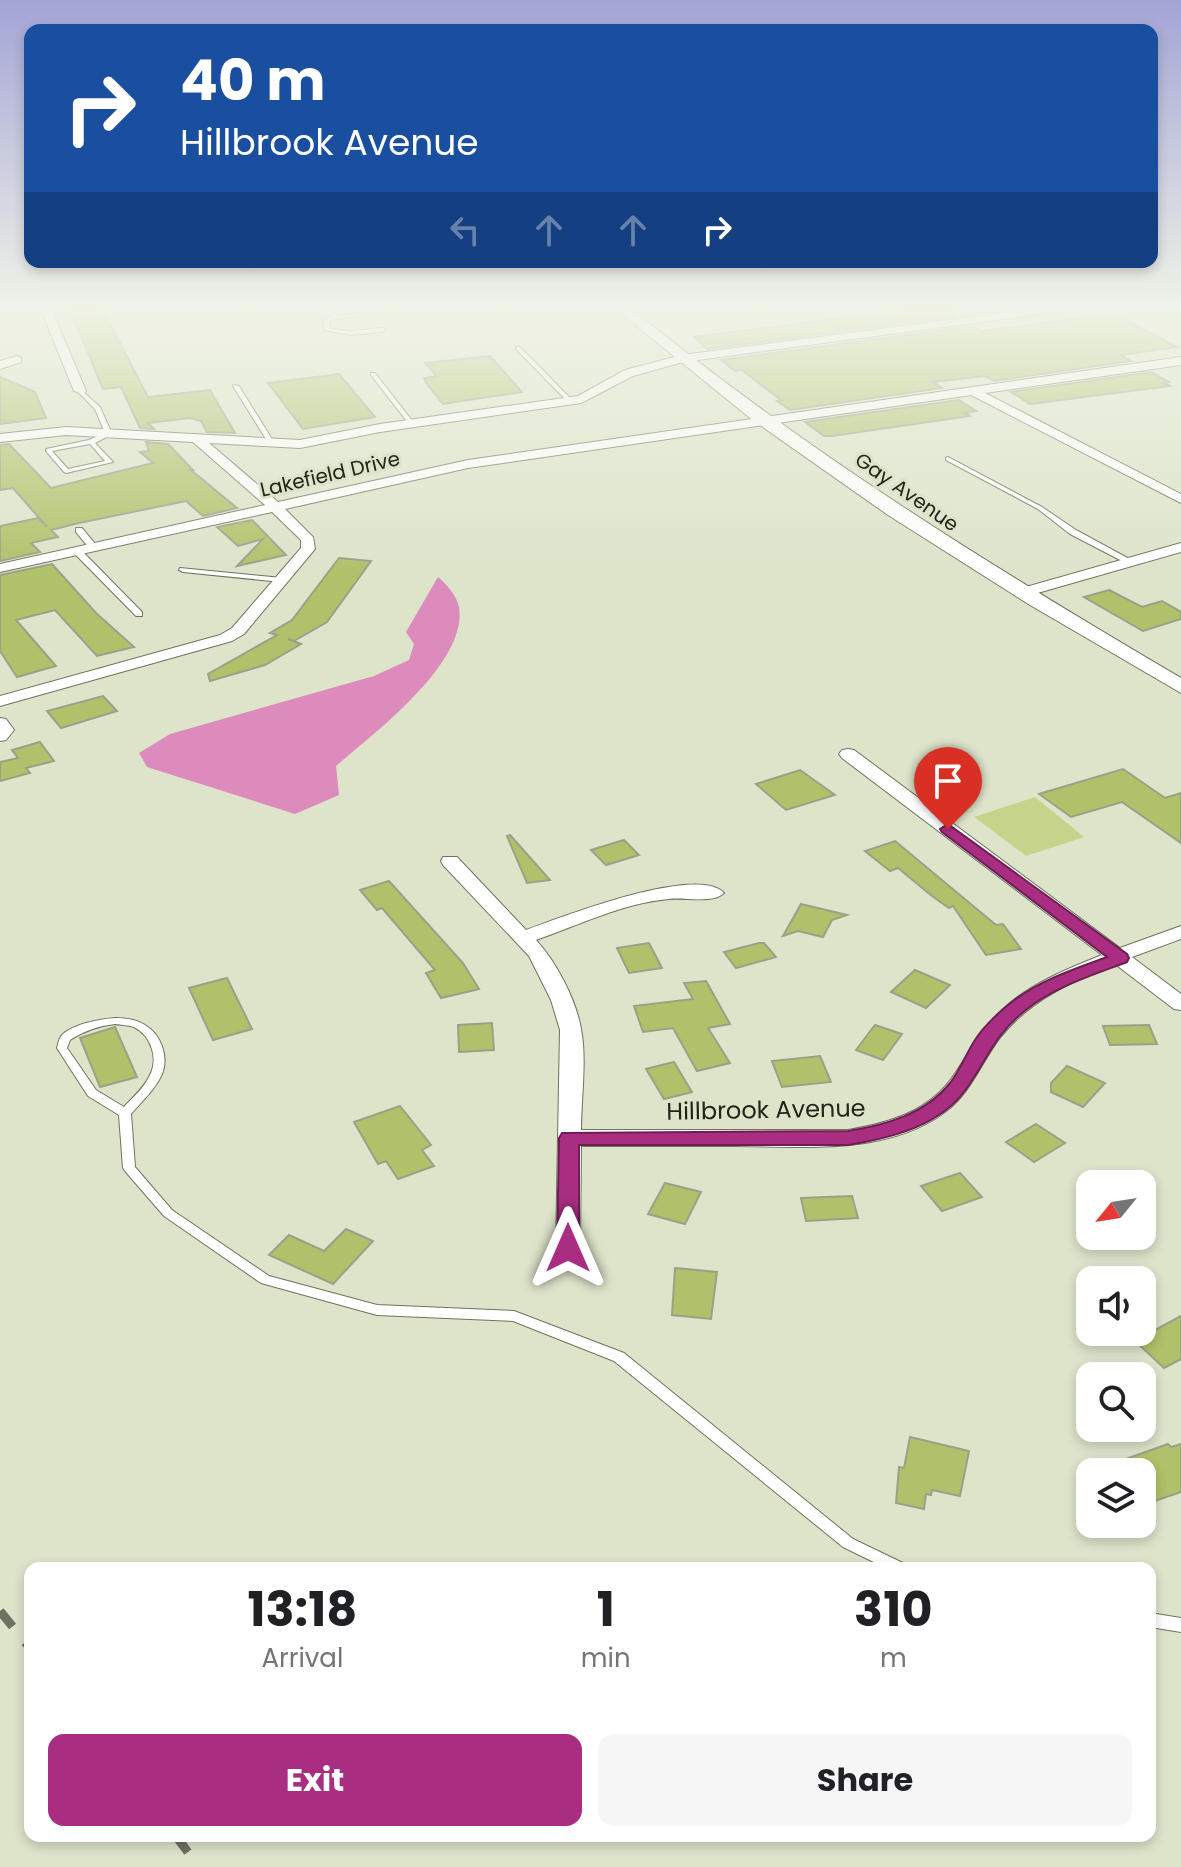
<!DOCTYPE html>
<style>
:root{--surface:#fff;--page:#f6f6f6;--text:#202124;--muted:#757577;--accent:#a92e81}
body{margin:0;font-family:Poppins,sans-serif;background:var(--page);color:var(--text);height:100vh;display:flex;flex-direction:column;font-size:30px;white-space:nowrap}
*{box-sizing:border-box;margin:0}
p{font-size:26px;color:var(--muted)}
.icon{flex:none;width:44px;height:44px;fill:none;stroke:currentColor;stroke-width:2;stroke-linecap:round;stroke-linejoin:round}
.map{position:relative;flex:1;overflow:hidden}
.sheet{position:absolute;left:24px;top:1562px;width:1132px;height:280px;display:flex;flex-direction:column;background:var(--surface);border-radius:16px;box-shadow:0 4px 12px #0003}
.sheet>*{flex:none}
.guide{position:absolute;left:24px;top:24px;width:1134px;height:244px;border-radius:16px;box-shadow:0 4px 12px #0003;background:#1a4fa0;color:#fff;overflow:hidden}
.needle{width:52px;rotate:240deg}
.fabs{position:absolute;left:1076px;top:1170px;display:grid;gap:16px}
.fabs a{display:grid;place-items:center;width:80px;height:80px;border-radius:16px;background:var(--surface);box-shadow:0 4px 12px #0003;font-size:40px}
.pin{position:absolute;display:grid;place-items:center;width:68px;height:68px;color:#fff;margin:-82px -34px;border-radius:50% 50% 50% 0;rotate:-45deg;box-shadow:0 0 8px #0007}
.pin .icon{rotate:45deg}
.me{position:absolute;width:88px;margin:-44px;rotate:0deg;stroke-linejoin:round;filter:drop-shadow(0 0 6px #0008)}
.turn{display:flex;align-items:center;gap:28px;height:168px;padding:0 24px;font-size:36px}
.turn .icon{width:104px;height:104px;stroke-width:2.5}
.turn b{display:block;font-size:56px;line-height:68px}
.lanes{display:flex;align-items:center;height:76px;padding:0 24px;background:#0003;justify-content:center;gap:40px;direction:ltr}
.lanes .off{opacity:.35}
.eta{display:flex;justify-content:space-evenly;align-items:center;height:136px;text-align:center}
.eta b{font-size:48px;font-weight:700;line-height:56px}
.cta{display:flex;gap:16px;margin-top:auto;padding:16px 24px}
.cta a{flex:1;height:92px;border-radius:16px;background:var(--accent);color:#fff;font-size:32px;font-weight:700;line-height:92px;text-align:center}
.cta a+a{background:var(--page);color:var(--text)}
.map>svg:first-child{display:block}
.green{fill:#c4d58b}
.water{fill:#dc8bbc}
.building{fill:#afc26a;stroke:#9ba188;stroke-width:2}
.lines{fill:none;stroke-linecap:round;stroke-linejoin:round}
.service-casing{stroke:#6e745c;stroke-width:2}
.minor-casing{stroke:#6e745c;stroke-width:2}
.tertiary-casing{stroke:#6e745c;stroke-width:2}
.service{fill:#fff;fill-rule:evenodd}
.minor{fill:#fff;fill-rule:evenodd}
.tertiary{fill:#fff;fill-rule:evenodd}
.rail{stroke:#6e7261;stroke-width:9;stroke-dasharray:20 20;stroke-linecap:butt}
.route{fill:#a92e81;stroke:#6e1e54;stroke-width:2}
.labels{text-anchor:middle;stroke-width:6;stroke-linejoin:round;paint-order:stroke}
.far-street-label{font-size:20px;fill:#23251b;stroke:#dde4ca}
.street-label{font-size:24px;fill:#23251b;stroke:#dde4ca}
</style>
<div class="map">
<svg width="1181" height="1867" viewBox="0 0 1181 1867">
<rect width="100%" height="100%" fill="#dde4ca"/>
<path class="green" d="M1035,797L1084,837L1026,856L974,817Z"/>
<path class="water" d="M438,577C447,585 456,594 459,607C468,663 374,733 336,766L339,795L295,814L147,767L139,753L170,734L374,676L409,660L414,644L406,632Z"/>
<g class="building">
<path d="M70,310H99L105,314L148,397L210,390L235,433L207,432L201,421L190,418L148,423L154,429L140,428L121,387L103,389Z"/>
<path d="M907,310H947L956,316L707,349L694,337Z"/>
<path d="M1115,314L1177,347L1121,355L1131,361L994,381L985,376L933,382L942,388L790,410L777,401L781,400L742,370L735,371L721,360L973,326L980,331Z"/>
<path d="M490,356L522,392L443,404L426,383L424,378L437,376L425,363Z"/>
<path d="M1151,372L1169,382L1163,383L1170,386L1030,404L1011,392Z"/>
<path d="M339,374L375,417L303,429L268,383Z"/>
<path d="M0,377L35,392L46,418L0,424Z"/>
<path d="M959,400L976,411L965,413L970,416L832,436H824L805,422Z"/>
<path d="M146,442L168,444L193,470H191L237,508L203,516L186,501L79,523L51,530L58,537L31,543L40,552L0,561V526L38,518L47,527L13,488L0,490V445L9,444L51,488L153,463L140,452L149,451Z"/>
<path d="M252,520L286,555L237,566L263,539L238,546L217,527Z"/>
<path d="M339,558L371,561L327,622L294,641L288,639L301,644L265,665L210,681L208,674L277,635L270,633L292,620Z"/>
<path d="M52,564L96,613L134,647L97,656L55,610L16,620L56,666L17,677L0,651V575Z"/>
<path d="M1109,590L1142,607L1162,601L1181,612V619L1143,631L1084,597Z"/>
<path d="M103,696L117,711L61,728L47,711Z"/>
<path d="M40,742L54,761L26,768L30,773L0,781V762L18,758L12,750Z"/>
<path d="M1123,769L1165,798L1181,793V843L1122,802L1071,817L1039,794Z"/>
<path d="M800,770L835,795L786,810L756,784Z"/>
<path d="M510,835L550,880L527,883L507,836Z"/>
<path d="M624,840L639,855L606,865L591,850Z"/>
<path d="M895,841L996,925L1003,924L1021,949L986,955L953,906L949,908L932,896L898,868L890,871L865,851Z"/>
<path d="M389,881L463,963L479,989L441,998L426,973L435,970L382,908L377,910L360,890Z"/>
<path d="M801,904L847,915L832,920L823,937L798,931L783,936Z"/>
<path d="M649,943L662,968L629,973L617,948Z"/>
<path d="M759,943H764L776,957L736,968L724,952Z"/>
<path d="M915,970L950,985L926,1008L891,992Z"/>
<path d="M227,978L252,1029L213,1040L189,988Z"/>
<path d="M706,981L730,1024L708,1028L730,1063L697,1071L673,1028L643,1032L634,1006L693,999L684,983Z"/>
<path d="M492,1023L494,1050L459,1052L458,1025Z"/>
<path d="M875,1025L902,1034L883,1060L856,1050Z"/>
<path d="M1149,1025L1157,1044L1110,1045L1103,1026Z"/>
<path d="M115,1027L137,1077L100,1087L80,1038Z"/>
<path d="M820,1056L831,1082L782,1087L772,1061Z"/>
<path d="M674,1062L692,1092L664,1099L646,1069Z"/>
<path d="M1067,1066L1105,1083L1083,1107L1051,1092V1083Z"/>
<path d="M400,1106L431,1145L422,1150L434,1166L398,1179L386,1161L378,1164L354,1122Z"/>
<path d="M1036,1124L1065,1143L1034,1162L1006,1142Z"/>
<path d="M960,1173L982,1197L942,1211L921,1186Z"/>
<path d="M665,1183L701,1192L685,1224L648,1214Z"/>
<path d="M852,1196L858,1218L806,1221L801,1198Z"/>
<path d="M346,1229L373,1241L333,1284L269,1255L289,1235L324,1251Z"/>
<path d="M675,1268L717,1272L711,1319L672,1315Z"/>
<path d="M1181,1316V1359L1164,1368L1135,1341Z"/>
<path d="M910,1437L969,1451L960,1496L932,1490L931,1495L926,1494L924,1509L896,1503L899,1467L904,1468Z"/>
<path d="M1168,1444L1171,1447L1181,1444V1492L1149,1503L1142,1494V1472H1098V1469Z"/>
</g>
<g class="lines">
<defs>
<g id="service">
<path d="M337,310H343L337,316L379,310H394L332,320L329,322L330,329L351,331L383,328L386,330L383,332L351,335L324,330L323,322Z"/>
<path d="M516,347H520L572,400V402H568L516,349Z"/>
<path d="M371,373H375L413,422V424H409L371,375Z"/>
<path d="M234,385L239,386L275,444L274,445L269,444L233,386Z"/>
<path d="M80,389L100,407L112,434L95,443L113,462L66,473L64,472L46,451V449L89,440L105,433L95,409L77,391ZM90,444L105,461L68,469L52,451Z"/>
<path d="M948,457L1042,507L1076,530L1133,561L1126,563L1070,534L1038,509L946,460V458Z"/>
<path d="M76,528H82L96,545V549H90L76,532Z"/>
<path d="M74,549H80L142,612V616H136L74,553Z"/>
<path d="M180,568L282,578L286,580L282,582L183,572L179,570Z"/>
<path d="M115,1018C125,1018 136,1019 145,1025C161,1034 169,1057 162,1074C155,1090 142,1101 131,1114L135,1167L172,1210L269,1276L377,1305L514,1311L624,1353L853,1539L905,1564L907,1568H886L843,1547L614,1361L513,1321L377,1315L261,1283L164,1216L125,1171L123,1168L119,1115L88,1096L57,1048C58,1044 59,1038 62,1035C73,1024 100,1019 115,1018ZM115,1024C121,1025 128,1025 134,1027C152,1036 159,1060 149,1077C143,1089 132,1098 124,1107L96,1090L67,1048L70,1040C84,1031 98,1026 115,1024Z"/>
<path d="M1150,1613L1181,1618V1632L1150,1627Z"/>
</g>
<g id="minor">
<path d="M41,310H52L86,391L84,394L74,391Z"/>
<path d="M1023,310H1053L1047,313L683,362L633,376L581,403L380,432L300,448L209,443L278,502L468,460L1181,357V365L985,393L1181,494V503L971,395L468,468L285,509L313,537L315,549L244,634L232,641L0,706V696L220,635L232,628L301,548V540L272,512L0,572V564L265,505L193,442L66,435L0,442V434L66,427L300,440L380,424L578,396L625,370L682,355Z"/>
<path d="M17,356L21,358V362L0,369V361Z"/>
<path d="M1181,543V552L1020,598L1012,593L1015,590Z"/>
<path d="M0,718L6,719L14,730L6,740L0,741Z"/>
<path d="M848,749L854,750L1120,948L1181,926V939L1132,957L1181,994V1010L1174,1009L1115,964C1072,981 1028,1001 999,1039C981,1063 970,1094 945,1112C886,1156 802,1146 733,1146C682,1146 632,1146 581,1146L580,1248L577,1254L568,1257L559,1254L556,1248L560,1030L551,1000L529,956L443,865L441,861L443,857H457L526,930C560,918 697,864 724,893C713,904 684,897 669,899C623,903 579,925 536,940C556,962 576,999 581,1029C587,1058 581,1100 581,1130H848C889,1123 929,1112 954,1075C969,1053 981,1029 1001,1011C1029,984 1067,969 1102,955L842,758L839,754L842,750Z"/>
</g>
<path id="tertiary" d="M617,310H633C804,450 990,566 1181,678V693L1030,605L888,515L750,418Z"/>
</defs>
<use href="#service" class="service-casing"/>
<use href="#minor" class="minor-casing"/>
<use href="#tertiary" class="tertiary-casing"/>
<use href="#service" class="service"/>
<use href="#minor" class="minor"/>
<use href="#tertiary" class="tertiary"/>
<g class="rail">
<path d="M0,1611L30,1648"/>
<path d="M176,1836L199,1867"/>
</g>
</g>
<linearGradient id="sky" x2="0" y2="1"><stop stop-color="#a3a4d6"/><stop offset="0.54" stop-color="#f0f3e7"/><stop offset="1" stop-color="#f0f3e7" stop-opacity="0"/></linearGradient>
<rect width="1181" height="571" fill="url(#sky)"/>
<path class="route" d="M948,824L1127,954L1129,958L1127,962C1093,975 1054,987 1026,1010C995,1034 988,1058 967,1088C941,1126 891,1138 848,1145H579V1248L576,1254H560L557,1248L559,1138L562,1133L848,1131C886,1125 925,1114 950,1083C960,1070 966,1054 975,1040C983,1027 1000,1011 1013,1001C1040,980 1075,969 1107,957L942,832L940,829Z"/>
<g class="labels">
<g class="far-street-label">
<text transform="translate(330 474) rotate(-13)" y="7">Lakefield Drive</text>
<text transform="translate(907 492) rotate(35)" y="7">Gay Avenue</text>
</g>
<g class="street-label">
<text transform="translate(766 1110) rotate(-1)" y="8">Hillbrook Avenue</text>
</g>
</g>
</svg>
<div class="fabs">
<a><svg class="needle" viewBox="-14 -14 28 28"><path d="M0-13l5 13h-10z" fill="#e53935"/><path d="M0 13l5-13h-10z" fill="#757577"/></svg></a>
<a><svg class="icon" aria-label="sound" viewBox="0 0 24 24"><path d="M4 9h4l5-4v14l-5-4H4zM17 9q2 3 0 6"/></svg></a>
<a><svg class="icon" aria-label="search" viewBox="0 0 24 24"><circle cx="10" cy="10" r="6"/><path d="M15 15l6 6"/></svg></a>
<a><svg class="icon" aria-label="layers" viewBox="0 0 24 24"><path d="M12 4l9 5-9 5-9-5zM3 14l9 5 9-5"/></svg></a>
</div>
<div class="pin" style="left:948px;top:829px;background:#d93025"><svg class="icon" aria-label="arrive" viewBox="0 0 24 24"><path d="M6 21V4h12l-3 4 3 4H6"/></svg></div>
<svg class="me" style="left:568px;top:1248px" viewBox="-20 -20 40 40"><path d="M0-17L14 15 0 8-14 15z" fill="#a92e81" stroke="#fff" stroke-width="4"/></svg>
<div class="guide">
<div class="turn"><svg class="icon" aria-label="right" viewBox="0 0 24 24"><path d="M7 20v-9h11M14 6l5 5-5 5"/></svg><div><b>40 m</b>Hillbrook Avenue</div></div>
<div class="lanes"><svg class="icon off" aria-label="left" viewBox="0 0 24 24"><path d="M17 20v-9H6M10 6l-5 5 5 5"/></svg><svg class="icon off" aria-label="ahead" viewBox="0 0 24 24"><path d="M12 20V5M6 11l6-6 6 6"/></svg><svg class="icon off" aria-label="ahead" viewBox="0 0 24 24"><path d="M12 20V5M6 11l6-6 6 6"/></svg><svg class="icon" aria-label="right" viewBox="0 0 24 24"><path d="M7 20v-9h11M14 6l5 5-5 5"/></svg></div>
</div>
<section class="sheet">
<div class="eta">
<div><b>13:18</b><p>Arrival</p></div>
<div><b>1</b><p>min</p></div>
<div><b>310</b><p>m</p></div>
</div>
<div class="cta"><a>Exit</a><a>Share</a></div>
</section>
</div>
